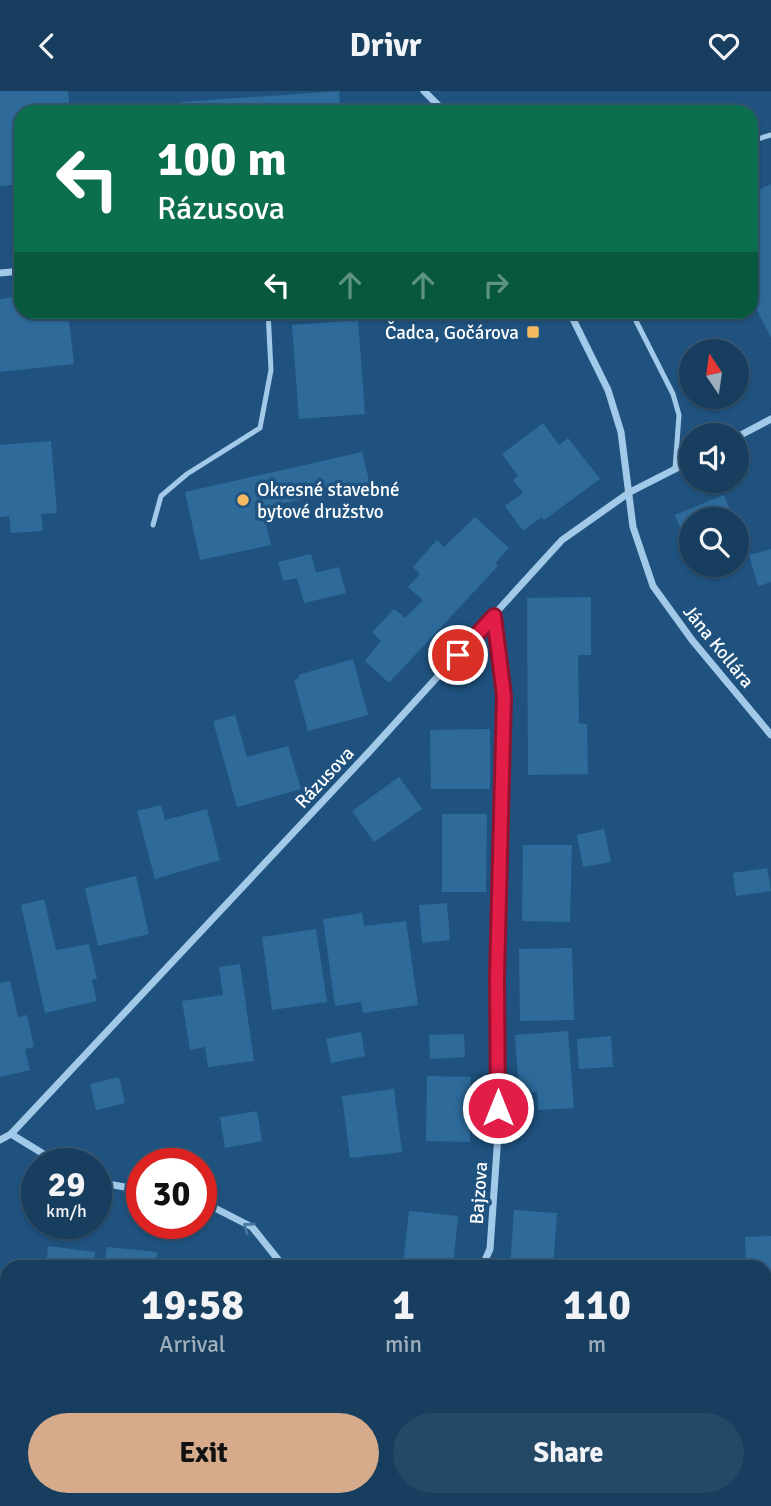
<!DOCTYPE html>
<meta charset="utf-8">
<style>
:root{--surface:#173e5e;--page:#244967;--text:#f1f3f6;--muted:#9eaebc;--line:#365773;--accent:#d6ab8b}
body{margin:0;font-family:Signika,sans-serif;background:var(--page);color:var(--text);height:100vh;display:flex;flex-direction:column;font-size:26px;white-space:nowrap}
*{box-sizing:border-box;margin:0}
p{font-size:23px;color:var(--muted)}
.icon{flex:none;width:38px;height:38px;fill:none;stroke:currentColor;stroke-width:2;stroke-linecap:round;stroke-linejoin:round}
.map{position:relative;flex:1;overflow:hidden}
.panel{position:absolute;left:0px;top:1169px;width:772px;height:247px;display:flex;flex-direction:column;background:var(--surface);border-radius:21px 21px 0 0;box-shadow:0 2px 5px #0004,0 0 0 2px var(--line)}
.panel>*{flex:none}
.guide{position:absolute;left:14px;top:14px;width:744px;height:214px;border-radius:21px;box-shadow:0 2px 5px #0004,0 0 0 2px var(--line);background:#0b6e4f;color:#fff;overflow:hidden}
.needle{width:46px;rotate:347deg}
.controls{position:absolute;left:679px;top:248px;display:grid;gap:14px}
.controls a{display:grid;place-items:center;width:70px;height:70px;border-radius:50%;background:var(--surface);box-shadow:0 2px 5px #0004,0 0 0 2px var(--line);font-size:35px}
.speed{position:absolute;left:21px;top:1057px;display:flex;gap:14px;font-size:35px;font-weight:700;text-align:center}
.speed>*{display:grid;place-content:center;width:91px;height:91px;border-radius:50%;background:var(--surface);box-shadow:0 2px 5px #0004,0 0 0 2px var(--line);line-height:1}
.speed small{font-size:18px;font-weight:400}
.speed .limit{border:10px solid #d22;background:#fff;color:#111}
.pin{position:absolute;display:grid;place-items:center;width:60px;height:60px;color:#fff;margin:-30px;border:4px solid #fff;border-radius:50%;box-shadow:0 2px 7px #0007}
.me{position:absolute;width:77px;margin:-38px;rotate:0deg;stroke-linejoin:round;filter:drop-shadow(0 0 5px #0008)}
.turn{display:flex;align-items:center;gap:24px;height:147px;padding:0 28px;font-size:32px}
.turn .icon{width:91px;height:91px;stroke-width:2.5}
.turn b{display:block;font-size:49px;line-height:60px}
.lanes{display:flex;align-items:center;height:66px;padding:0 28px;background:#0003;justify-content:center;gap:35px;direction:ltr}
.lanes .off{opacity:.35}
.eta{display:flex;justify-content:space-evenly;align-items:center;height:119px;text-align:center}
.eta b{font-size:42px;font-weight:800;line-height:49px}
.cta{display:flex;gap:14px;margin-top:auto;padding:14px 28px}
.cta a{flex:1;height:80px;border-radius:42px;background:var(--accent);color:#111;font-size:28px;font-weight:800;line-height:80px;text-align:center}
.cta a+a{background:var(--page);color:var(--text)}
header{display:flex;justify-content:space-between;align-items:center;height:91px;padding:0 28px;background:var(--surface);font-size:32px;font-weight:800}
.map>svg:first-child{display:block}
.building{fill:#2e6b9b}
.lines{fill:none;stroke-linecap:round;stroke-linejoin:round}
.service{stroke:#a2c9e8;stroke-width:5}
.minor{stroke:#a2c9e8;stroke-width:7}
.oneway{stroke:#46769e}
.route-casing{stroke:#92132f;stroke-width:18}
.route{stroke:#e11d48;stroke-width:12}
.poi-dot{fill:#f6bb61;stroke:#1f527e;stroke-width:2.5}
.labels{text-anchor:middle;stroke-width:7;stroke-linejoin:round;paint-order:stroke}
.poi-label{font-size:19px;fill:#fff;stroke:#1f527e;text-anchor:end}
.street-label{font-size:19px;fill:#fff;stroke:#1f527e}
</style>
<header><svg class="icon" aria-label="back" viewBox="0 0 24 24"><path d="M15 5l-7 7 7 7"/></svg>Drivr<svg class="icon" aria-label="heart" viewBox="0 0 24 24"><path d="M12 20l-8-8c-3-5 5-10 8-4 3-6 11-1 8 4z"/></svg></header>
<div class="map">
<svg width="771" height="1415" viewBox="0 0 771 1415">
<rect width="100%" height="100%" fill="#1f527e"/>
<g class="building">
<path d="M0,0H68L70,21H21V93L0,95Z"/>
<path d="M339,0L341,21H183L182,11Z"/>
<path d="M771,93V247L751,207V103Z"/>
<path d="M21,205V220H68L74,273L0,281V208Z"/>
<path d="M358,229L365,323L299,328L292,234Z"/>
<path d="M543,332L559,354L568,347L600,388L544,429L542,426L523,440L505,415L523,402L513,389L518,385L502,363Z"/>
<path d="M51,350L57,422L41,423L43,440L11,442L9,425L0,426V354Z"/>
<path d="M362,361L370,393L262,417L271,454L200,469L185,401Z"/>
<path d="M724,404L734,429H691V463L675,424Z"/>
<path d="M475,426L509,457L495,472L498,475L389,592L365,570L381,550L372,541L394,518L405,527L423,509L408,496L420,483L413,476L437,449L444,456Z"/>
<path d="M737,434L745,455L737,458Z"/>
<path d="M771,458V491L758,495L749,464Z"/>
<path d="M311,463L316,482L339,476L346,502L304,512L297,487L283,490L278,471Z"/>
<path d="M591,506V564H578L579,632L587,633L588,683L528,684L527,507Z"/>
<path d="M353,568L368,624L308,640L294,589L299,587L298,584Z"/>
<path d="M235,624L247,666L288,655L301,698L237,716L213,630Z"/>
<path d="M490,638V698H431L430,639Z"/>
<path d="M399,686L422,718L374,751L352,720Z"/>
<path d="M161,714L165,729L207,718L220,769L155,788L137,720Z"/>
<path d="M442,723H487L486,801H442Z"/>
<path d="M604,738L611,771L583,776L577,744Z"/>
<path d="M523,754H572L570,831L522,830Z"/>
<path d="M767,777L771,800L736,805L733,782Z"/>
<path d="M136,785L149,843L98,855L85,797Z"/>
<path d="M44,808L56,859L89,853L97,888L92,889L97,910L45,922L21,814Z"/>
<path d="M447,812L450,849L422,852L419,814Z"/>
<path d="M362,822L364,835L406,830L418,914L363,922L361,911L335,915L323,828Z"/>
<path d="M316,838L327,911L272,919L262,846Z"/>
<path d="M572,857L574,929L520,930L519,858Z"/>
<path d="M240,873L254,970L208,976L205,956L190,959L182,910L223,904L219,876Z"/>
<path d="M10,890L18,926L27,924L34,956L25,958L30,979L0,986V892Z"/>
<path d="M568,940L574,1017L538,1019L537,1001L519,1003L515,944Z"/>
<path d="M361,941L365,965L331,972L326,948Z"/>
<path d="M464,943L465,966L430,968L429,944Z"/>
<path d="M611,945L613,976L579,978L577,948Z"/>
<path d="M427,985L471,986L470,1051L426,1050Z"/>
<path d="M119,986L125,1012L96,1019L90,993Z"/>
<path d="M394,998L402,1061L350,1067L342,1005Z"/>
<path d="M257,1020L262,1050L225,1057L220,1026Z"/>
<path d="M514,1119L557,1122L553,1176H510Z"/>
<path d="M409,1120L458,1125L453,1176L403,1175Z"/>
<path d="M771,1145V1352L765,1353V1176H746L745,1146Z"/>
<path d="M48,1155L95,1161L93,1176H46Z"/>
<path d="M107,1156L157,1161L156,1176H104Z"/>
<path d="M7,1359V1409H89L90,1415H0V1360Z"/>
</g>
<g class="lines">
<g class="service">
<path d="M751,50L771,44"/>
<path d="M631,220L673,303L679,324L675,378"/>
<path d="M153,434L161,405L187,383L260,337L271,279L268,220"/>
<path d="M0,1320L7,1319"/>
</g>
<g class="minor">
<path d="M424,0L445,21"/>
<path d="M0,182L21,180"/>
<path d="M569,220L608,299L621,341L633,436L653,495L692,549L771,644"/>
<path d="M737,346L771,328"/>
<path d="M11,1043L60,1073"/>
<path d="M0,1049L11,1043L369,661L562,449L630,401L691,370"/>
<path d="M96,1091L142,1099"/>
<path d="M201,1110L252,1136L284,1176"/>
<path d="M482,1176L490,1158L498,1043L497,885L504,605L494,525"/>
<path d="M244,1415L245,1409"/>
</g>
</g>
<defs><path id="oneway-chevron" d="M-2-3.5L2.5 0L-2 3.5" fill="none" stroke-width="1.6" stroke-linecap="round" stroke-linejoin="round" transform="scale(1.75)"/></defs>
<use class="oneway" href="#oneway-chevron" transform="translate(248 1136) rotate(-143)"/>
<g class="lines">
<defs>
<path id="route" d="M458,564L494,525L504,605L497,886L498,1017"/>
</defs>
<use href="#route" class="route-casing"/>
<use href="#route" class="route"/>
</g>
<g class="poi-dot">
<rect x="526" y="234" width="14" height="14" rx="3.5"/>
<circle cx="243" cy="409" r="7"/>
</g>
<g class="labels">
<g class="poi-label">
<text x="519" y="248">Čadca, Gočárova</text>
<text x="257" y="405" text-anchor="start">Okresné stavebné<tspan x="257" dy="22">bytové družstvo</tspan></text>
</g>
<g class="street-label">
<text transform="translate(719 555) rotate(51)" y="7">Jána Kollára</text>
<text transform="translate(324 686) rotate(-47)" y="7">Rázusova</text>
<text transform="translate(478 1102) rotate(-86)" y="7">Bajzova</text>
</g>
</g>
</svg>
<div class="controls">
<a><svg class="needle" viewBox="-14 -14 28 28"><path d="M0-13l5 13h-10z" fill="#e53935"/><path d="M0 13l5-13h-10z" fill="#9eaebc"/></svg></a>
<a><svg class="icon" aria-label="sound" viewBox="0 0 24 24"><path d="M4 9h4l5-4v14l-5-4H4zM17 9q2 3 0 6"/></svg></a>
<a><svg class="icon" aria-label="search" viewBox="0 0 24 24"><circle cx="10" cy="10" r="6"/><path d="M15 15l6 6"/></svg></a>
</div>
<div class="speed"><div>29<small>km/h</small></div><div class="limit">30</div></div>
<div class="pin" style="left:458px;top:564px;background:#d93025"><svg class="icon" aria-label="arrive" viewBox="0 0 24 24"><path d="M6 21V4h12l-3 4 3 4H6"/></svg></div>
<svg class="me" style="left:498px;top:1017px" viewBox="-20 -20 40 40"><circle r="17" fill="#e11d48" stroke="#fff" stroke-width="3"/><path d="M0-11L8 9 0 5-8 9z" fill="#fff"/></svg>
<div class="guide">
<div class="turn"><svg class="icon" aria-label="left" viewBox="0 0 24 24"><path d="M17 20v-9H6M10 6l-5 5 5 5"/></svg><div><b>100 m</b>Rázusova</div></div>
<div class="lanes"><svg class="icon" aria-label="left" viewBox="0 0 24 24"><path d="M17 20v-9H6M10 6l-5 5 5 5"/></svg><svg class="icon off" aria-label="ahead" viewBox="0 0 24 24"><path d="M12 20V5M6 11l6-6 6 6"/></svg><svg class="icon off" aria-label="ahead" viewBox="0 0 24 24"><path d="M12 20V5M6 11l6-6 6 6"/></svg><svg class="icon off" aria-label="right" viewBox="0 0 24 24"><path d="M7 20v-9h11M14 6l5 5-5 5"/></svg></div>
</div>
<section class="panel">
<div class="eta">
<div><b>19:58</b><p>Arrival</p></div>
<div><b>1</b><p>min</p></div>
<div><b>110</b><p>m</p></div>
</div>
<div class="cta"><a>Exit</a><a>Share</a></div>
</section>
</div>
